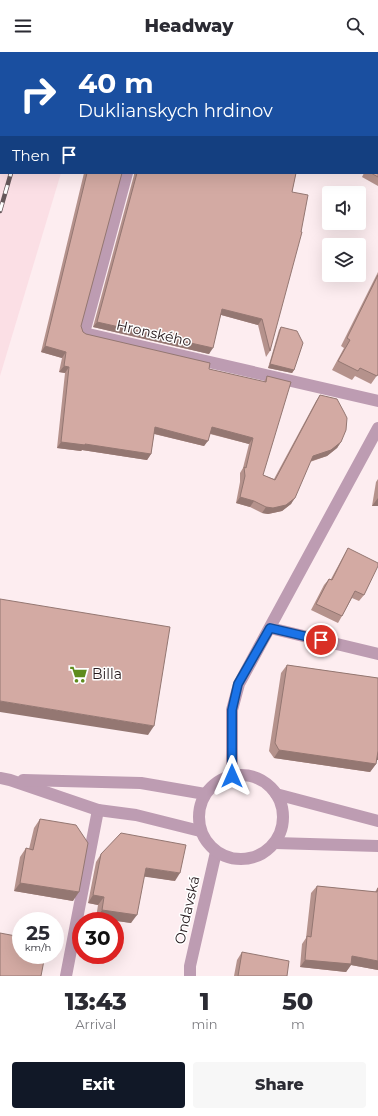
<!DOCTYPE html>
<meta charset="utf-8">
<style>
:root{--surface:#fff;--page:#f7f7f7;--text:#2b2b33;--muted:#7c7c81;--accent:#111827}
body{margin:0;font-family:Montserrat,sans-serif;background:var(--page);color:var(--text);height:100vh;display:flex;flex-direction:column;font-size:15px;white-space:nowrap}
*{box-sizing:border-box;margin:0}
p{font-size:13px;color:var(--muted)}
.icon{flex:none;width:22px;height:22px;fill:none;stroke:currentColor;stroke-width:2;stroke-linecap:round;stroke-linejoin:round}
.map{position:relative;height:924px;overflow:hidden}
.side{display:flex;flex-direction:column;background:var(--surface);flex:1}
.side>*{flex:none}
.hud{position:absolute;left:0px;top:0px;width:378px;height:122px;box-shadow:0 4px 16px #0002;background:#1a4fa0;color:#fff;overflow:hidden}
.buttons{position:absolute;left:322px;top:134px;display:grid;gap:8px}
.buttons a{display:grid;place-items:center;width:44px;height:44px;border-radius:4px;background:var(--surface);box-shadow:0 4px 16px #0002;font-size:20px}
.speed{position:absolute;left:12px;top:860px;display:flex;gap:8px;font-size:20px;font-weight:700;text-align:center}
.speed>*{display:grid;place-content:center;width:52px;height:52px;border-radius:50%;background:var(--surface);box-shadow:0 4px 16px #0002;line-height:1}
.speed small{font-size:10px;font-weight:400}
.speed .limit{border:6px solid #d22;background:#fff;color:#111}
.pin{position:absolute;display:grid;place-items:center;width:34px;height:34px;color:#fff;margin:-17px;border:2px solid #fff;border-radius:50%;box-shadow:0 1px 4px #0007}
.me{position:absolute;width:44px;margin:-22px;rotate:0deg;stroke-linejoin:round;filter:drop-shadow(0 0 3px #0008)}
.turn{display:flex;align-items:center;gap:14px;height:84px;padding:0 12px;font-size:18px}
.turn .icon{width:52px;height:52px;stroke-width:2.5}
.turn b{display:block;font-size:28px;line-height:34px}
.then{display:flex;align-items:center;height:38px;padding:0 12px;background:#0003;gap:8px;font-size:15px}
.eta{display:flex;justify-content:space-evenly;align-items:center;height:68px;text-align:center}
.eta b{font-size:24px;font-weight:800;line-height:28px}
.cta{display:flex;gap:8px;margin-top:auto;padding:8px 12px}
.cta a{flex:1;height:46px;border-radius:4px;background:var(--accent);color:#fff;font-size:16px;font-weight:800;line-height:46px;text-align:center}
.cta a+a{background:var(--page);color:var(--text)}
header{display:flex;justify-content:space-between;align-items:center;height:52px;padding:0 12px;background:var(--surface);font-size:18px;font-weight:800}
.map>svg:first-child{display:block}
.built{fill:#fbdfe5}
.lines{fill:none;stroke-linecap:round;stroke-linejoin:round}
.minor{stroke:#bd9cb2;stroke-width:12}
.tertiary{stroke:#bd9cb2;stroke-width:12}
.rail-casing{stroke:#66585b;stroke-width:4.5}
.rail{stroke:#fff;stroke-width:3;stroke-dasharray:9;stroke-linecap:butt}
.wall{fill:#b5928c}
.shaded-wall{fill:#947772}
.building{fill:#d3aaa3;stroke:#947772}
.route-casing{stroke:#114b97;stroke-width:10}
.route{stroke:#1a73e8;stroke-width:7}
.labels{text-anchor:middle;stroke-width:3;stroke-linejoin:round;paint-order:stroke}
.street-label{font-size:14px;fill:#25181b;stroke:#fff}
.poi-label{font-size:14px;fill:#25181b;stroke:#fff;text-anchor:start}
</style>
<header><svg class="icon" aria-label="menu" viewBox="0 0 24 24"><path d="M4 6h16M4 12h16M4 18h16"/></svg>Headway<svg class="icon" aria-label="search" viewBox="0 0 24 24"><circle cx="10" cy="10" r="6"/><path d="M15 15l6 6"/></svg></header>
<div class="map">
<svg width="378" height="924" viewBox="0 0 378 924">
<rect width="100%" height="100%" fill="#fdedf0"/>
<path class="built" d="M0,0H97L1,1V121H61L0,324Z"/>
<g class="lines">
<g class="minor">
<path d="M159,1V0"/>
<path d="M127,121L84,281L378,349"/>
<path d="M270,576L378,602"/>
<path d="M232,724V658L239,632L378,376"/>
<path d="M66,924L98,758"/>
<path d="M190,924V914L216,800"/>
</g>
<g class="tertiary">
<circle cx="241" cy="765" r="42"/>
<path d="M0,726L10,728L98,758L136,763L200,779"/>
<path d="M23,728L141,731L205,742"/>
<path d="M276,742L378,769"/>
<path d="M275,791L378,794"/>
</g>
<defs>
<g id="rail">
<path d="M46,1V0"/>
<path d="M0,159L11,121"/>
</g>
</defs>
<use href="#rail" class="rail-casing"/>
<use href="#rail" class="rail"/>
</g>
<g class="wall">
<path d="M378,95V134L362,125L364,121H377V97Z"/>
<path d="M84,121H122L81,274L83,280L86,282L209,317L264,330L267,324L263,423L274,427L316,349L320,343L341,390L337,396L327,404L310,410L291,452L282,459L268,462L262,461L250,455L236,451L240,430V421L243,416L249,392L210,382L204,394L154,382L151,402L147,408L82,398L81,399L57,396L65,321L59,320L62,306L41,300Z"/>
<path d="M134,121H296L292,140L270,299L266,305L258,273L221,263L209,302L93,275L134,123Z"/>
<path d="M378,220V322L371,332L355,324L352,328L332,318L344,296L341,294Z"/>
<path d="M281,275L294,318L292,321L268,316L279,278Z"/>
<path d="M378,427V454H372L376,430Z"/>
<path d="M348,496L364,543L359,549L352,546L342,564L338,571L311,558L324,533L329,527H331L344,503Z"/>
<path d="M287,613L378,626V708H376V712L370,720L274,706L269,699L281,621Z"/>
<path d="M40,767L73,849L14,839L20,805L26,796L29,797L34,776Z"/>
<path d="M101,802L175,829L144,824L131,871L96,866L98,853L88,851L96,810Z"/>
<path d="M317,834L375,840L378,835V918L351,913L346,920L300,915L302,892L306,886L311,841Z"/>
<path d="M242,900L287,924H234L237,908Z"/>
</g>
<g class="shaded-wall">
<path d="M222,257L262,267L258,273L218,262Z"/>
<path d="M97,270L213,296L209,302L93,275Z"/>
<path d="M45,294L66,300L62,306L41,300Z"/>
<path d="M270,312L294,318L292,321L268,316Z"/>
<path d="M64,314L69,315L65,321L59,320Z"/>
<path d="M155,375L208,389L204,394L151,381Z"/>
<path d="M212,375L253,386L249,392L208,381Z"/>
<path d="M61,390L85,392L151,402L147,408L82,398L81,399L57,396Z"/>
<path d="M341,390L337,396L327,404L308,410L313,404Z"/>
<path d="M240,445L254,449L250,455L236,451Z"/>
<path d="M295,446L291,452L282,459L268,462L262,461L266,455Z"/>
<path d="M378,446V454H372Z"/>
<path d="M0,649L154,674L148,683L0,660Z"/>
<path d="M279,698L376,712L370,720L274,706Z"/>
<path d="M378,699V708L372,707Z"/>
<path d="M146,816L180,821L175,829L140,824Z"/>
<path d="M20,831L79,840L73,849L14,839Z"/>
<path d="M93,843L104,845L98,853L88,851Z"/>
<path d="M102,858L137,863L131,871L96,866Z"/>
<path d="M352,904L378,909V918L351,913L346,920L300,915L305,908Z"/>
</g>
<g class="building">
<rect x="120" y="0" width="25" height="1"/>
<path d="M186,0H211L210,1H186Z"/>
<path d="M378,97V125L371,121H377V98Z"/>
<path d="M87,121H122L81,274L83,280L86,282L210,311L209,317L266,330L267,324L291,330L263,423L275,428L320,343L337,347L344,360L347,366L346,378L341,390L331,398L313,404L295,446L286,453L273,456L266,455L254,449L240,445L245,424L244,415L246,416L253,386L212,375L208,389L155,375L151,402L85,392V393L61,390L69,315L64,314L66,300L45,294Z"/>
<path d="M137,121H296L292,140L308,143L301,180H302L270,299L262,267L222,257L213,296L97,270Z"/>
<path d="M378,223V322L377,324L360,316L358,319L338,309L350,288L347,286Z"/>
<path d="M281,275L297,279L303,291L294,318L270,312Z"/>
<path d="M348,496L378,511V514L364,543L355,539L342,564L316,552L329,527L332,528Z"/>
<path d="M0,547L170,575L154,674L0,649Z"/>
<path d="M287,613L378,626V699L376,712L279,698L275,691Z"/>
<path d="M40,767L76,773L88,791L79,840L20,831L26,796L33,798Z"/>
<path d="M121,781L186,793L180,821L146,816L137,863L102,858L104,845L93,843L101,802Z"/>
<path d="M317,834L377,840L378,836V909L352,904L351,912L305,908L307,884L311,885Z"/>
<path d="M0,881L21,885V903H45L41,924H0Z"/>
<path d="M242,900L289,909L287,924H238Z"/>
</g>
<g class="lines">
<defs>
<path id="route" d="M232,724V658L238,632L270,576L321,588"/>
</defs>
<use href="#route" class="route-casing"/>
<use href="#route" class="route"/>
</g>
<defs>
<symbol id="supermarket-bare" viewBox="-9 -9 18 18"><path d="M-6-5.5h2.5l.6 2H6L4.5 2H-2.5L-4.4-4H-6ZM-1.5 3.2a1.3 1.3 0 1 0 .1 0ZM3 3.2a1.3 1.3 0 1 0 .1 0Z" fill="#5f8c1d" stroke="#fff" stroke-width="2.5" paint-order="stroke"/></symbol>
</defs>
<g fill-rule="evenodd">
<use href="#supermarket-bare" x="66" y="610" width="25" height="25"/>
</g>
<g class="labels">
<g class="street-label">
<text transform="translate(154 281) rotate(13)" y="5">Hronského</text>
<text transform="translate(187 858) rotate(-77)" y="5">Ondavská</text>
</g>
<g class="poi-label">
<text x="92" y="627">Billa</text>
</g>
</g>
</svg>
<div class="buttons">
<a><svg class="icon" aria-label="sound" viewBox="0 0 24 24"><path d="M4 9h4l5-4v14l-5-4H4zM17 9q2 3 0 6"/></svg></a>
<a><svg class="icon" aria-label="layers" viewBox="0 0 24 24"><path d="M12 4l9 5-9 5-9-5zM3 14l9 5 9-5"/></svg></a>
</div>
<div class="speed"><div>25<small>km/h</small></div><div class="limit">30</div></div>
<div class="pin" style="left:321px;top:588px;background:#d93025"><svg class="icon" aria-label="arrive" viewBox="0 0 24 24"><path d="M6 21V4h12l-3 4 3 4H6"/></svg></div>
<svg class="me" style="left:232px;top:724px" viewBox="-20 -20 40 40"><path d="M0-17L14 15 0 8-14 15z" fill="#1a73e8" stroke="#fff" stroke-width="4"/></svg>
<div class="hud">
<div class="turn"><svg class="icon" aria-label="right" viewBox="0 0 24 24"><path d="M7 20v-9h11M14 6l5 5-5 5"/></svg><div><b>40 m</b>Duklianskych hrdinov</div></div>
<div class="then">Then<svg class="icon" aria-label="arrive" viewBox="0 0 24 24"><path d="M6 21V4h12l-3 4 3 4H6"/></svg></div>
</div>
</div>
<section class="side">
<div class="eta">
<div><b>13:43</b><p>Arrival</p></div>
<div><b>1</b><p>min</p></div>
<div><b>50</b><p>m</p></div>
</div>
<div class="cta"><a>Exit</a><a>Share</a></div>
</section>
